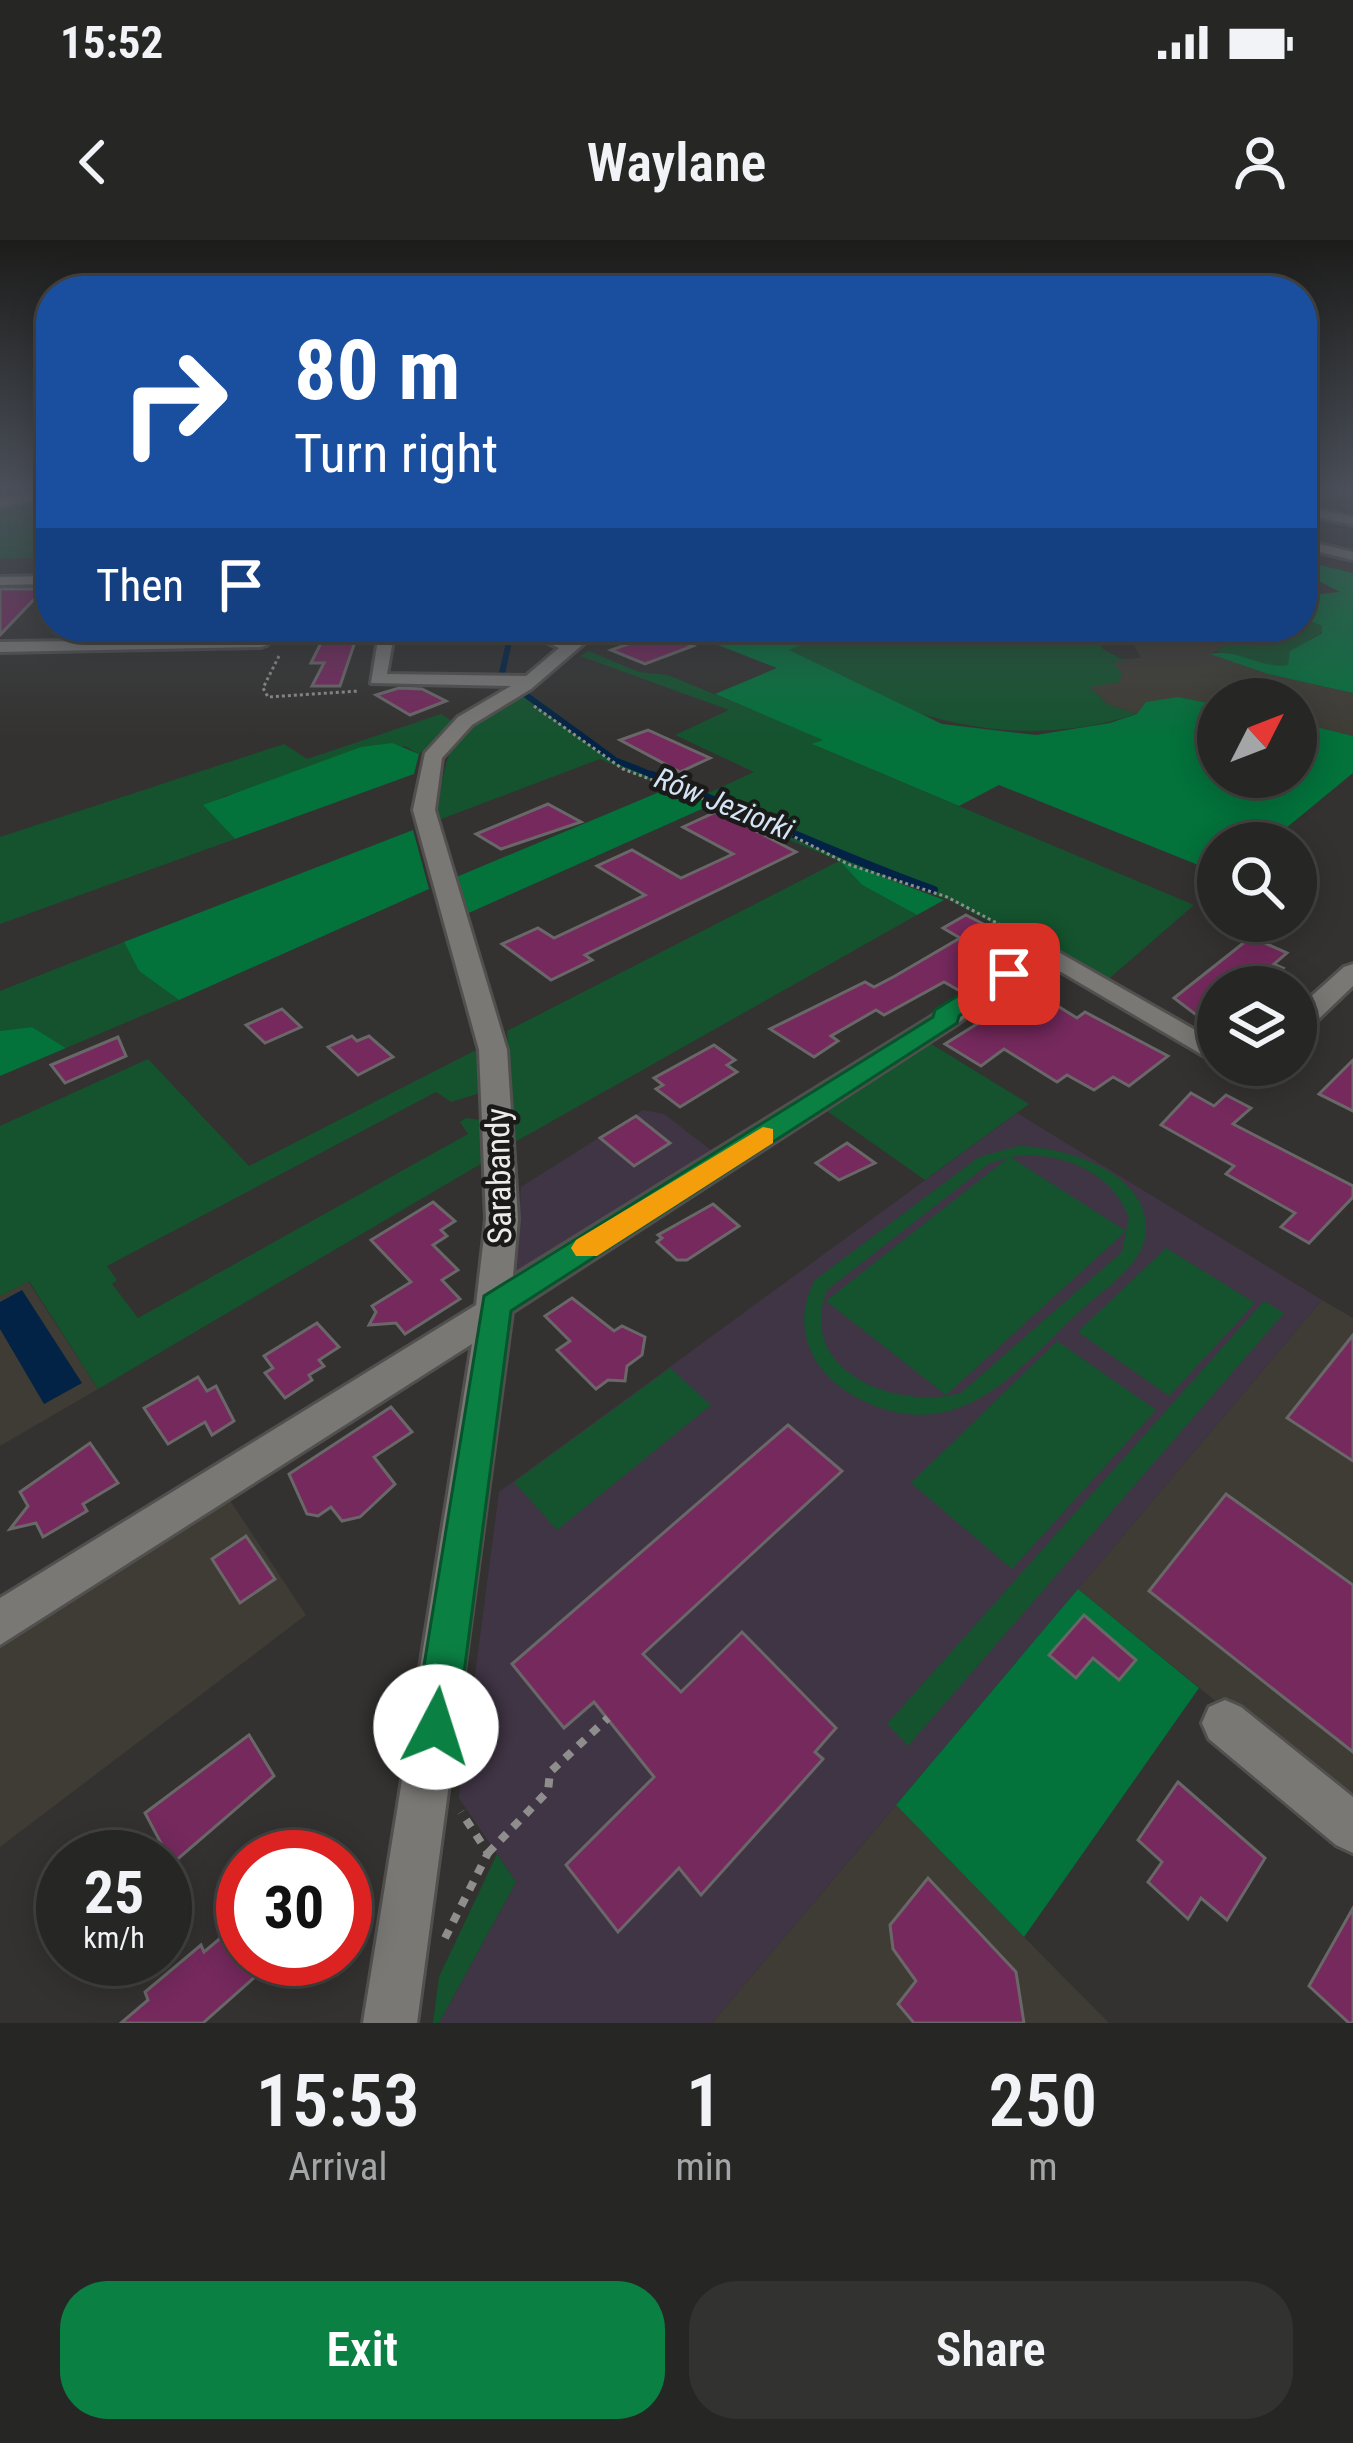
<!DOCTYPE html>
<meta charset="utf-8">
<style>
:root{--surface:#262624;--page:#323231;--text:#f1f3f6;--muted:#a4a5a6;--line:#424341;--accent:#0b8043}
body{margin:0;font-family:"Roboto Condensed",sans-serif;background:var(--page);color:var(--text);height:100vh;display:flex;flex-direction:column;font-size:45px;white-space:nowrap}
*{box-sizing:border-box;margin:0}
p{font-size:39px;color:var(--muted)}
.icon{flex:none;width:66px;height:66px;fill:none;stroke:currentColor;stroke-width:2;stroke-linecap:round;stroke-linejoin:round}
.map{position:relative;height:1783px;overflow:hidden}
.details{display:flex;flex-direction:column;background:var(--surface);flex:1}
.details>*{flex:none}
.guide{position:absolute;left:36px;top:36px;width:1281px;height:366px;border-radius:48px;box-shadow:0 6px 30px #0003,0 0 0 3px var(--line);background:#1a4fa0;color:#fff;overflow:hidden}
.needle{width:78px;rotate:48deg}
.buttons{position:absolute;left:1197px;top:438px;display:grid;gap:24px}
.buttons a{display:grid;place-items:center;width:120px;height:120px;border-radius:50%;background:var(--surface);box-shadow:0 6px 30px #0003,0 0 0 3px var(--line);font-size:60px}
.speed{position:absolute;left:36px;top:1590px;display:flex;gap:24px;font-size:60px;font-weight:700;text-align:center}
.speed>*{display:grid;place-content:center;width:156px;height:156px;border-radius:50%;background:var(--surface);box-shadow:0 6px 30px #0003,0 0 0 3px var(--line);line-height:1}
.speed small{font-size:30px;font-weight:400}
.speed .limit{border:18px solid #d22;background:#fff;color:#111}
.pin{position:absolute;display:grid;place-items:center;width:102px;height:102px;color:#fff;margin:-51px;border-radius:24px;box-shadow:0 6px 18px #0006}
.me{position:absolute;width:132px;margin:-66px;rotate:5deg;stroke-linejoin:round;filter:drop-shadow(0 0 9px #0008)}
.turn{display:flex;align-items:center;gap:42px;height:252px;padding:0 60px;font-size:54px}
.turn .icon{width:156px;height:156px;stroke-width:2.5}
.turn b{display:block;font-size:84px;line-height:102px}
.then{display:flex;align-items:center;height:114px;padding:0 60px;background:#0003;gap:24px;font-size:45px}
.eta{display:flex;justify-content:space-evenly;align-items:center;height:204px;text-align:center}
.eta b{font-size:72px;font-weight:600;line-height:84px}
.primary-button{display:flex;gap:24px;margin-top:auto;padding:24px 60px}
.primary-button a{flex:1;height:138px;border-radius:48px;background:var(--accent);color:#fff;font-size:48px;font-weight:600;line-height:138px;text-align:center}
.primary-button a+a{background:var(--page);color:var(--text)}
.status{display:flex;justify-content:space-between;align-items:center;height:84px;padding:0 60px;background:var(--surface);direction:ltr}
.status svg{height:33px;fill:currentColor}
header{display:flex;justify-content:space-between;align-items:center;height:156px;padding:0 60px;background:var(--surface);font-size:54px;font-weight:600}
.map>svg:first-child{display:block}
.built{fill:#3e3c34}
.education{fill:#403545}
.green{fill:#14532e;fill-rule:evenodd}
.forest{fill:#03723b}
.water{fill:#022345}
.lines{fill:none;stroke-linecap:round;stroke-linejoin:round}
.stream-far1{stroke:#022345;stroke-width:6}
.stream{stroke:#022345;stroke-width:8}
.building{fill:#75295d;stroke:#6a6768;stroke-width:3}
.minor-casing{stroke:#51504f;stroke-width:6}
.path-far1{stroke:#8f8e8c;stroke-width:3;stroke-dasharray:3 3;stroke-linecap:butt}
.path{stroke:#8f8e8c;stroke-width:8;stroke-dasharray:9 9;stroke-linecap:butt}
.minor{fill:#797875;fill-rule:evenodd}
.route{fill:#0b8043;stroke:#07532c;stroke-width:3}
.slow{fill:#f59e0b}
.labels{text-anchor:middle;stroke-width:9;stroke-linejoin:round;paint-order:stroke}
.far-water-label{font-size:30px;font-style:italic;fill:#d4e4f6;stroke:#1a1a19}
.street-label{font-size:33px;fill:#ecebea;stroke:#1a1a19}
</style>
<div class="status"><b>15:52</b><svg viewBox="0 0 49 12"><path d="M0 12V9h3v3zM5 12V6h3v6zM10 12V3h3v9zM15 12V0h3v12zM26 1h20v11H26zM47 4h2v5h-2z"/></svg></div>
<header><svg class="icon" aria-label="back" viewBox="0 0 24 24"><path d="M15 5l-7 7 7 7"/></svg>Waylane<svg class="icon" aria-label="person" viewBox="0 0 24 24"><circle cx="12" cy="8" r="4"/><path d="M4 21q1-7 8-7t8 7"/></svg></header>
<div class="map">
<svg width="1353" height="1783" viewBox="0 0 1353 1783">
<rect width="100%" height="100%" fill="#333230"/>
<g class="built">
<path d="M1093,387H1255L1211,414L1268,434L1353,453V496L1296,482V459H1218V465L1178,457L1137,474L1109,465L1088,446L1119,442L1113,420L1141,418L1130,399Z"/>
<path d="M28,1041L98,1149L0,1206V1056Z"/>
<path d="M1322,1060L1353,1078V1573L1078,1349Z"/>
<path d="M225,1253L306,1375L0,1607V1398Z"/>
<path d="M896,1565L1024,1697L1109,1783H712Z"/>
</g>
<g class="education">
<path d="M643,870L664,874L712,911L516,1036L521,947Z"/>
<path d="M1017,873L1322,1060L712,1783H439L516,1642L459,1558L499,1252Z"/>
</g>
<g class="green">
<path d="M51,254V317L0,319V264L46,261Z"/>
<path d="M1302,377L1322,386V392L1291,411L1288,425L1275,427L1216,411L1255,387H1302Z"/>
<path d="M845,387H1093L1102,390L1094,396L1103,409L1125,421H1113L1122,434L1119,442L1089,447L1109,465L1137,474C1013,514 895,479 788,410Z"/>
<path d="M589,411L639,432L668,435L825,500L814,505L1194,665L1104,743L947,659L842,622L862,645L917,675L515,902L507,791L839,621L600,519L436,581C446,508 450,480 528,452L610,514L704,555L754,532L675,495L729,470L580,416Z"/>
<path d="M441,474L454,482L419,514L405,506L225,556L204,566L235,599L0,684V597L284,504L307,519Z"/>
<path d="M124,702L139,731L179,760L66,808L32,787L0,791V751Z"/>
<path d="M928,802L1029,864L925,940L824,869Z"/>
<path d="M476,810L480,853L451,862L436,852L107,1026L117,1040L112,1044L138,1078L468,894L460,882L466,878L481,880L484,922L98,1149L29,1041L0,1056V886L148,819L249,926Z"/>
<path d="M1019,906C1066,907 1156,934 1145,998C1139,1028 1100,1052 1079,1072C1024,1123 971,1194 887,1170C864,1163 841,1151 825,1133C801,1105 798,1072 815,1040L979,917ZM1010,917C1057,909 1113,931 1129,978L1122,1012L961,1153C897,1171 795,1132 827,1050L990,923L1008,918L826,1061L946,1155L1126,991Z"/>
<path d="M1166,1008L1255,1063L1169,1156L1078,1092Z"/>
<path d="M1264,1061L1284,1073L908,1506L887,1484Z"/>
<path d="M1057,1101L1156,1170L1012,1329L911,1243Z"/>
<path d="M670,1128L711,1165L557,1290L514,1242Z"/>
<path d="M497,1614L516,1642L439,1783H433L439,1737Z"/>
</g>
<g class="forest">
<path d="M1302,321L1353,333V453L1268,434L1210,414C1237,407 1262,430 1288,425L1290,411L1322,393V386L1302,377V356L1340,352L1302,332Z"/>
<path d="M720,387H845L789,410L942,484L1036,495L1110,483L1137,474L1146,462L1178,457L1218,465V537H1296V482L1353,496V533L1268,603H1218V633L999,545L959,566L812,504L823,500L715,454L777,428L695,396Z"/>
<path d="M392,503L419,514L414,534L235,599L203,565L361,507Z"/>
<path d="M669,548L713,564L462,676L454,638Z"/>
<path d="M413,590L429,649L179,760L139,731L124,702Z"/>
<path d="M840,621L944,660L917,675L862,645Z"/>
<path d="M32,787L66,808L0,836V791Z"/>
<path d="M1078,1349L1199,1448L1024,1697L896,1565Z"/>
</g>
<path class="water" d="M22,1050L82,1143L44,1164L0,1089V1062Z"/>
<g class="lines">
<g class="stream-far1">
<path d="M511,395L512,387"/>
<path d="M502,433L508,407"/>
<path d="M526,455L615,520L660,538"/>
</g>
<path class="stream" d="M652,535C747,572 838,616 934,650"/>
</g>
<g class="building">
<path d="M0,349H44L0,395Z"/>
<path d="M342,387H360L340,446H312L324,423H311L326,393Z"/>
<path d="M659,393L693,406L645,424L611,410Z"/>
<path d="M399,448L422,449L446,461L410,475L376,455Z"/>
<path d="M648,490L710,518L680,532L620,500Z"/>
<path d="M548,564L581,582L501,609L476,594Z"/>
<path d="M718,571L796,612L585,715L592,720L551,740L502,704L538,688L554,698L645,655L597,626L632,610L681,638L733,614L683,587Z"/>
<path d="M966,675L1012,699L980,722L993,728L960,751L944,742L884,775L876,770L831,796L838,801L814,817L770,789L865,742L874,747L895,736L960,698L943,688Z"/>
<path d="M1251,697L1287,713L1274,724L1283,728L1258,747H1218V781L1195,774L1174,758Z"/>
<path d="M1019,742L1077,778L1085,772L1168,816L1129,846L1113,837L1094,850L1067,835L1057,842L1004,809L981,826L945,804L996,772L987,767Z"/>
<path d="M282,769L301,787L265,803L246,785Z"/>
<path d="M352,796L357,801L369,796L393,817L358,835L328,807Z"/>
<path d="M118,797L126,816L65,843L51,825Z"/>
<path d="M714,805L735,820L727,825L737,832L680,867L656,849L663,845L654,838Z"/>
<path d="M1353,820V871L1319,854Z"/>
<path d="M1191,853L1214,866L1226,855L1251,868L1233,884L1353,946V957L1309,1003L1281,987L1295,973L1226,934L1234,926L1161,885Z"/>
<path d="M636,876L670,903L634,926L600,898Z"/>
<path d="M847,903L875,923L839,940L816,923Z"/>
<path d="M433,962L455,981L441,990L447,996L433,1005L458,1030L442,1040L460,1059L405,1094L396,1083L369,1085L376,1072L372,1066L411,1042L371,1000Z"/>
<path d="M713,964L739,986L687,1020H677L657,1002L662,998L658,995Z"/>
<path d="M572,1058L614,1091L622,1086L645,1097L642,1115L627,1126L625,1141L608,1140L596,1149L557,1110L570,1101L545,1076Z"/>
<path d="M317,1083L339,1107L319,1120L324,1126L309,1135L312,1140L285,1158L265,1133L273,1128L264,1116Z"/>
<path d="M1353,1095V1221L1287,1178Z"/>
<path d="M198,1137L207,1151L216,1146L234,1181L212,1195L205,1182L168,1204L144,1168Z"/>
<path d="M391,1167L412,1192L374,1217L395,1244L360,1277L342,1281L331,1267L318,1276L307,1274L289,1234Z"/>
<path d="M788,1185L842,1231L643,1414L681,1452L742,1392L836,1488L815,1512L823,1519L701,1655L679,1628L618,1692L566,1625L654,1537L594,1462L564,1488L512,1424Z"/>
<path d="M90,1203L118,1243L83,1264L87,1271L43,1297L36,1283L10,1289L28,1266L20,1252Z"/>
<path d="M1226,1254L1353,1345V1512L1149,1351Z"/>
<path d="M246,1296L275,1339L240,1363L212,1319Z"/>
<path d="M1084,1375L1136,1420L1119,1440L1093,1418L1076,1438L1049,1415Z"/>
<path d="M249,1495L274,1536L172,1624L145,1573Z"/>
<path d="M1178,1542L1265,1618L1227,1680L1201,1658L1188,1679L1148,1642L1162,1622L1138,1600Z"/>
<path d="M928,1638L1016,1732L1024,1783H914L898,1764L916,1741L893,1709L890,1685Z"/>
<path d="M1353,1668V1783H1349L1309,1746Z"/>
<path d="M243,1679V1719H275L203,1783H121L148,1760L145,1752L201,1705L204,1712Z"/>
</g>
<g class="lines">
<defs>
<g id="minor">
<path d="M51,250V257L0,267V259Z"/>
<path d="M1302,266L1353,277V285L1302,274Z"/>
<path d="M1302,300L1353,312V320L1302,308Z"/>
<path d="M51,336V344L0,345V337Z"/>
<path d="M380,387L395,389L387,434L526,436L559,408L515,387H537L569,400L585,387H603L531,449L472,485L442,518L435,570L507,810L518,979L513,1036L931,777L1000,729L1009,726L1022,734L957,784L512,1072L417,1783H363L472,1104L0,1405V1358L476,1065L486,979L479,810L413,570L425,513L458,477L511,446L371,443Z"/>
<path d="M267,399V405L261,407L0,412V402Z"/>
<path d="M1060,713L1218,803V824L1051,726V716Z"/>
<path d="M1353,724V746L1306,791L1296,793V770L1344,727Z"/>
<path d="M1222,825H1267L1253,834L1226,831Z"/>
<path d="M1225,1460L1241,1467L1353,1557V1613L1336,1605L1209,1499L1202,1483L1209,1467Z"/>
</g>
</defs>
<use href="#minor" class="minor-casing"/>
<g class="path-far1">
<path d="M280,400H290L296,387"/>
<path d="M279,416L263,448L268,457L359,451"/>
<path d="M534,466L623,529L763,581L850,625L947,657L1041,706"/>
</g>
<g class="path">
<path d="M488,1613L548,1551L550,1532L608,1478"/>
<path d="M445,1698L488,1613L461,1572"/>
</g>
<use href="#minor" class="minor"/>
</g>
<linearGradient id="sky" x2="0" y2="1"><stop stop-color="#1c1c1a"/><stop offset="0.5" stop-color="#4a4f59"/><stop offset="1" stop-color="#4a4f59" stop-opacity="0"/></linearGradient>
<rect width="1353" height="499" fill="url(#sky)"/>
<path class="route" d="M1000,729L1020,734L959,776L957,783L511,1071L457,1487L451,1502L436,1508L421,1502L414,1487L484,1056L933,777L935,770Z"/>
<path class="slow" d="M763,887L773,889V903L597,1016H576L571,1008L576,1000Z"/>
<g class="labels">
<g class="far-water-label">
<text transform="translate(724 564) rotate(22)" y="10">Rów Jeziorki</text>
</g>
<g class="street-label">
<text transform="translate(498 936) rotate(-91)" y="12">Sarabandy</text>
</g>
</g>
</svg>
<div class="buttons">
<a><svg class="needle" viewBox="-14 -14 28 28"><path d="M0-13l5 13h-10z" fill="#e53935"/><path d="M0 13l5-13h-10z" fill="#a4a5a6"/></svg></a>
<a><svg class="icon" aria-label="search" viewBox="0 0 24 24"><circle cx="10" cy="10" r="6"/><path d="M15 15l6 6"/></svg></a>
<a><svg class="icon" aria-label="layers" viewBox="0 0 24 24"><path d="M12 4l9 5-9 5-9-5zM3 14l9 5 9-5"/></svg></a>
</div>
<div class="speed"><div>25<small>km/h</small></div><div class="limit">30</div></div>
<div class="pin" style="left:1009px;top:734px;background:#d93025"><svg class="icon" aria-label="arrive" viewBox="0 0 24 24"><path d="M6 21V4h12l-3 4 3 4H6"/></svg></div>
<svg class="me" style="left:436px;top:1487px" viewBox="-20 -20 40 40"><circle r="19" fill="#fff"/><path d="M0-13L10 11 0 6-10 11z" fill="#0b8043"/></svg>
<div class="guide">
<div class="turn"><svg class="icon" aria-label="right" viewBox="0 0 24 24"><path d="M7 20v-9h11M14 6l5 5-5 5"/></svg><div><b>80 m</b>Turn right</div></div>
<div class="then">Then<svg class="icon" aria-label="arrive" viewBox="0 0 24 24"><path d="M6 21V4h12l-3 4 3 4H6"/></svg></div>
</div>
</div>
<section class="details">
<div class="eta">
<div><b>15:53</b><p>Arrival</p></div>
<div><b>1</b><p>min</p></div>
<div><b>250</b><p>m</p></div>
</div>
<div class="primary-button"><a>Exit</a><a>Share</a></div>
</section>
